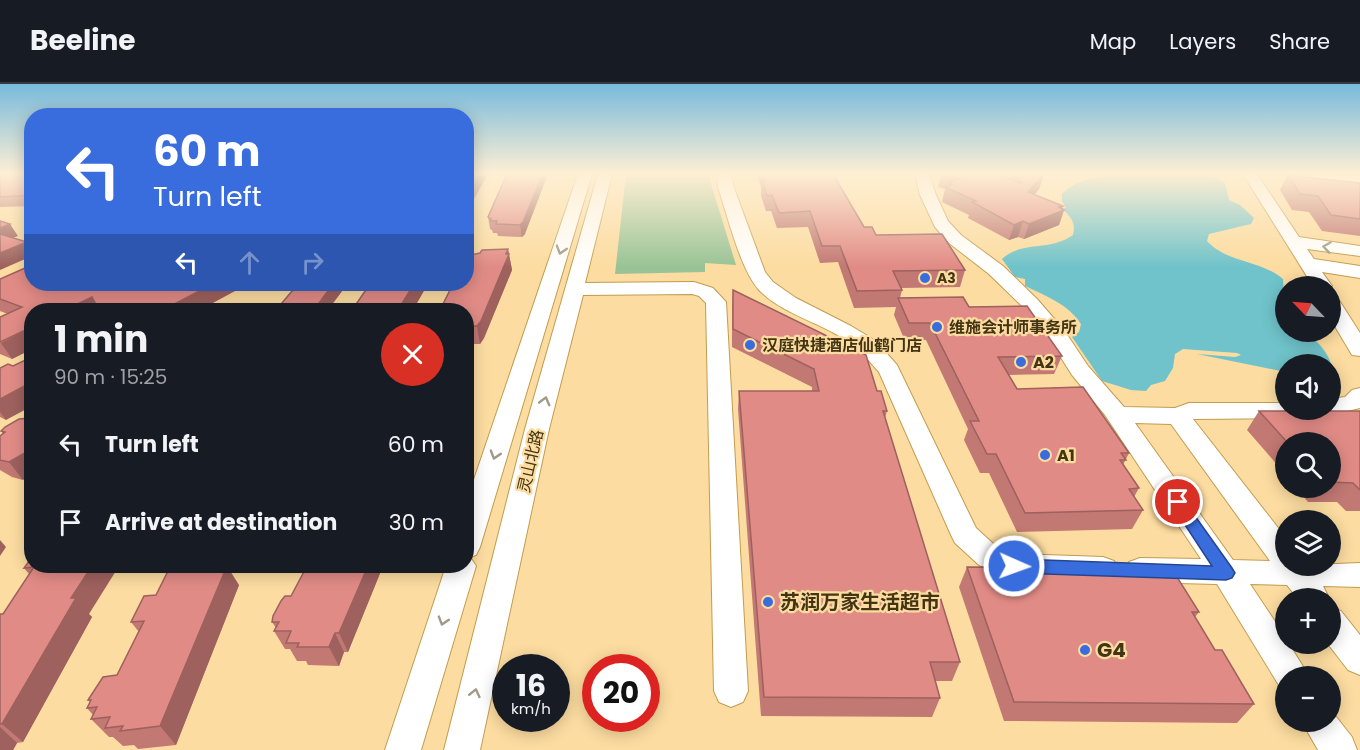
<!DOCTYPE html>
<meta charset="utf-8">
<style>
:root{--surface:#171b24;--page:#242831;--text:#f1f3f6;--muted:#9ea1a6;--line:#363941}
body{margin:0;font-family:Poppins,"Noto Sans SC",sans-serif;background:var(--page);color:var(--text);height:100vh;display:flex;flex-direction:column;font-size:22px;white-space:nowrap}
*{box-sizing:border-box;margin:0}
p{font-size:20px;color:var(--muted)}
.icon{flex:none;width:33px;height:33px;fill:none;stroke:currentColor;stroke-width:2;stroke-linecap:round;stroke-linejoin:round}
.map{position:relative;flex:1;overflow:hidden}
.panel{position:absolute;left:24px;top:219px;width:450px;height:270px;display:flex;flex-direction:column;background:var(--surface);border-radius:24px;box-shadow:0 3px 15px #0003}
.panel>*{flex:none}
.banner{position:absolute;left:24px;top:24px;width:450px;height:183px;border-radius:24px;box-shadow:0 3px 15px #0003;background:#396cdc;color:#fff;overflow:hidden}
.needle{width:39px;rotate:295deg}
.buttons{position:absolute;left:1275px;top:192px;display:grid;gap:12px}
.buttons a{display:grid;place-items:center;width:66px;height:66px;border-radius:50%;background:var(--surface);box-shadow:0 3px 15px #0003;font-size:30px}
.speed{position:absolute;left:492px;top:570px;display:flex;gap:12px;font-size:30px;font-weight:700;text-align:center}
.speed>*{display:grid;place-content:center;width:78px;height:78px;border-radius:50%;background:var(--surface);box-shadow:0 3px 15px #0003;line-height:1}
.speed small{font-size:15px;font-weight:400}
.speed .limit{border:9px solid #d22;background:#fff;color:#111}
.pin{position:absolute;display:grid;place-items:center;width:51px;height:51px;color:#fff;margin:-26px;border:3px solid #fff;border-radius:50%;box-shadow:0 2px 6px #0007}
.me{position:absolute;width:66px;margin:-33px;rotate:92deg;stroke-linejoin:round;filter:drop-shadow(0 0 4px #0008)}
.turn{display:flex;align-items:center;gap:21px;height:126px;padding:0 30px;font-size:27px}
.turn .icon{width:78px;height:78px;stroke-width:2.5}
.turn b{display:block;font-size:42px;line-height:51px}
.lanes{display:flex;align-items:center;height:57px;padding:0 30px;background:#0003;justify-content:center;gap:30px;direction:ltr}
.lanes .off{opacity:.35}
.round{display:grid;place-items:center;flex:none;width:63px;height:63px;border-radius:32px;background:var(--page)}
.head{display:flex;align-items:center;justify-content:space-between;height:102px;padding:0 30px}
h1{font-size:36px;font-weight:700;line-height:45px}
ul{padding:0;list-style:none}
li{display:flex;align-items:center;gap:18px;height:78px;padding:0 30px}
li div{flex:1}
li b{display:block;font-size:22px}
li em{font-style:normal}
header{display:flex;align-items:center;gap:36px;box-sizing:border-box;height:84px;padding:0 30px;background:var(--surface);border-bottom:2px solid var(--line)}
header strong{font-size:28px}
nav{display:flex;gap:33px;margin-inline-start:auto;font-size:21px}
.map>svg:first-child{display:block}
.green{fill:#99c396}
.water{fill:#70c3ca}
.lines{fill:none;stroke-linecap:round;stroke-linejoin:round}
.minor-casing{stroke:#c29c4e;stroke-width:2}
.minor{fill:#fff;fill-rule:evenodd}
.wall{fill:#c27873}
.shaded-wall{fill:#9e615e}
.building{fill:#e18b86;stroke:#9e615e;stroke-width:1.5}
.oneway{stroke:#a19a89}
.route{fill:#396cdc;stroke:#25468f;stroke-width:1.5}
.poi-dot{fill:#396cdc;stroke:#fcdca0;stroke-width:2}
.labels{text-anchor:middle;stroke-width:4.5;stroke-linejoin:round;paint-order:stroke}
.far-poi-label{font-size:14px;font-weight:bold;fill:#433413;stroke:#fcdca0;text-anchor:start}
.poi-label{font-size:16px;font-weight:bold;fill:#433413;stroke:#fcdca0;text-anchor:start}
.street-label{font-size:16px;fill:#433413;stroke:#fcdca0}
.near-poi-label{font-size:20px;font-weight:bold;fill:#433413;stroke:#fcdca0;text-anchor:start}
</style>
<header>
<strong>Beeline</strong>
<nav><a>Map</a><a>Layers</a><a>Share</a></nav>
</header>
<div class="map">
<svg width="1360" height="666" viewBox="0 0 1360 666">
<rect width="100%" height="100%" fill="#fcdca0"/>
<path class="green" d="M626,90H708L736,181L705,179V188L615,190Z"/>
<path class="water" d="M1112,90H1213L1214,93L1225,99L1229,116L1240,121L1254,134L1251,140L1209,150L1207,157C1227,179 1261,176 1283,195L1286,248H1306C1323,262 1332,273 1335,296L1331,297L1330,280H1286L1285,287H1281L1197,270L1235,273L1241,271L1237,269L1183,265L1175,270L1173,284L1165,297L1151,301L1146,307L1131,306L1102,297L1072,253L1079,248L1081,240C1068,220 1046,212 1025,202V195L1015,193L1002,175C1022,156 1049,168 1073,151C1076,138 1071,133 1061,124H1066L1062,117V110C1075,96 1095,94 1112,90Z"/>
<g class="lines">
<defs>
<g id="minor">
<path d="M578,90H592L480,463L476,471L470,473L476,482L421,666H385L446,482H466V419Z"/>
<path d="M598,90H612L585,199L694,198L713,204L726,218L748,607L743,618L731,623L719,618L714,607L706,219L699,212L692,210L583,211L549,345L480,666H444L525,345Z"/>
<path d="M717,90H731L734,104L765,188L773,198L796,214L851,242L876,257L897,281L976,444L999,465L1015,470L1103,473L1114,477L1118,485L1114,493L1103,497L1014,494L979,481L955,459L951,451L879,288C865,272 853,259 834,249C810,236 778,226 759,206C740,185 728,132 718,104Z"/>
<path d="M915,90H929L936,111L948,137L961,151L1003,182L1037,215L1064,246L1088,282L1124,323L1175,324L1189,319H1286V326H1330V315L1345,313L1352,306L1360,304V324C1344,328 1328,330 1314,334L1193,335L1286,454V482L1360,479V503L1323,502L1329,514H1297L1287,501L1250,500L1286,554V560H1289L1309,592H1286V605L1280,603L1217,500L1140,498L1129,494L1125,486L1129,478L1140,474L1201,475L1105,331L1072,291L1048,253L1023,223L989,190L949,159L935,143L920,111ZM1135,339L1171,340L1270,477L1233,476Z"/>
<path d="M1243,90H1257L1299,153L1360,162V172L1307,165L1314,175L1360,182V194L1322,188L1332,202H1313Z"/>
<path d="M1306,90L1360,92V102L1313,94Z"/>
<path d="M1330,211L1337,213L1360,249V272L1352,271L1330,234Z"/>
<path d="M1330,524L1341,527L1360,551V591L1348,586L1328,560H1330Z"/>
<path d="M1330,625L1352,653L1357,666H1318L1302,638H1330Z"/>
</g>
</defs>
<use href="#minor" class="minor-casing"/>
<use href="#minor" class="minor"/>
</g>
<g class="wall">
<path d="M0,90H32V122L0,123Z"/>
<path d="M507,90L525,150L522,153L498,152L497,149H493L492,146L490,145L488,133Z"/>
<path d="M756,90H844H833L864,143L876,151L965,186L960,203L901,204L902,206L900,214L969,223L1062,272L1054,290L1009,291L1017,305L1129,369L1123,381L1139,404L1134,413L1143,426L1132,445L1017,448L989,389H980L964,356L968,345L926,256L905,257L894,231L896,223L854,224L838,178L820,179L808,143L777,144L771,127H766L761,112V103Z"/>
<path d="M941,90H996L1000,91L999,90H1044L1039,105L1034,110L1063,122L1062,124L1064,126L1059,141L1024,155L1018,153L1009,156L968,134L969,131L942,118L945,105L938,103Z"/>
<path d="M1288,91L1360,99V152L1322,147L1309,128L1292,126L1280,106Z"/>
<path d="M508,165L512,186L484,254L480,260H474L466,277V226Z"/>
<path d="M0,195L32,226V265L12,275L0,270V233L8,230L0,227Z"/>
<path d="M733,206L877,307L887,327L885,334L960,578L952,597H935L940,614L932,633L761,632L738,325L739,307H812V303L732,263V223Z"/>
<path d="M13,282L6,336L0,333V284Z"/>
<path d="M1259,327H1360V427H1346L1337,418H1308L1296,404H1330V358H1286V391L1247,346Z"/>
<path d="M30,334L23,396L12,393L0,386V352L3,350L1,347Z"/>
<path d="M32,473L92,533L23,658L17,659L13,666H0V530H3L29,490L24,484Z"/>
<path d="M307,482H383L348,568H344L339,582L308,581L306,577H297L290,565H285L274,547L276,544L272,538L291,512Z"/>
<path d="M967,483L1199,528L1195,533L1215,566L1254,620L1237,639L1004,637L959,503Z"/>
<path d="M239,501L176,661L138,665L134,661L123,662L113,653H109L91,635L93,631L87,624L90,618L88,616L117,591L139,548L131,538Z"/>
</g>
<g class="shaded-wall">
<path d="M480,90H488L466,129V114Z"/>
<path d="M543,90H548L525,150L522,153L520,141Z"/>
<path d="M1044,90L1039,105L1024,123L1028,108Z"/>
<path d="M1063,122L1061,127L1064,126L1059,141L1024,155L1029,140Z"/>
<path d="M1023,137L1018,153L1009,156L1014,141Z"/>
<path d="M10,140L18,152L0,159V144Z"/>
<path d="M27,158L32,166V172L0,186V169Z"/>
<path d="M508,165L512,186L484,254L480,260L477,242Z"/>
<path d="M213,200H248L200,226H163Z"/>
<path d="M333,200H341L343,206L328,226H314Z"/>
<path d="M414,200H428L413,226H398Z"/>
<path d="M92,213L99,226H65Z"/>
<path d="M470,242L474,260L466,277V251Z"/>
<path d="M32,243V265L12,275L1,259Z"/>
<path d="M32,298V322L6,336L0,328V315Z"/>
<path d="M32,365V390L23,396L9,378Z"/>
<path d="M0,456L6,463L0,472Z"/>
<path d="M92,482H119L89,530L92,533L23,658L2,640L71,514Z"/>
<path d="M227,482L239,501L176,661L160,642Z"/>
<path d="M368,482H383L348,568L339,549Z"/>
<path d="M335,549L344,568L339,582L329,563Z"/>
<path d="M0,643L17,659L13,666H0Z"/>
</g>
<g class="building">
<path d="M0,90H32V111L0,113Z"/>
<path d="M466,90H480L466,114Z"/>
<path d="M507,90H543L523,138L520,141L496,140L497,137H491V135L488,133Z"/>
<path d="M763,90H833L864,143H872L876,151L942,150L965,186L893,187L902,206L857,207L840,162H822L810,127L779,129L772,111L767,112L762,97H766Z"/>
<path d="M946,90H996L1021,99L1014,90H1044L1028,108L1063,122L1059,123L1064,126L1029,140L1023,137L1014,141L972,118L976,117L945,103L952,100L949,98L959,95Z"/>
<path d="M1288,91L1360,99V135L1331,131L1318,112L1300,110Z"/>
<path d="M0,137L10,140L0,144Z"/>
<path d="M0,150L27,158L0,169Z"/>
<path d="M508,165L506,170H509L481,237L477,242H470L466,251V226H440L453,200H466V172L480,169L482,166Z"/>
<path d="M32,181V200H213L163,226H99L92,213L65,226H32V243L0,258V233L22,223L0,215V195Z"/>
<path d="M298,200H333L314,226H276Z"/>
<path d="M370,200H414L398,226H352Z"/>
<path d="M733,206L866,271L877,307H881L887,327H883L960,578H930L940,614L764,613L739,307H819L814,285L733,245Z"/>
<path d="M963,213L969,223L1027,222L1062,272L998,273L1017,305L1083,303L1129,369H1121L1126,376H1120L1139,404L1129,405L1143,426L1025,429L996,370H987L970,337H979L930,239H909L898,214Z"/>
<path d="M32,273V298L0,315V284L8,280L13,282Z"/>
<path d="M1259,327H1360V406L1353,399L1330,398V358H1287Z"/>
<path d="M32,333V365L9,378L0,376V352L5,348L1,347L5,343L19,335L30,334Z"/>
<path d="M32,473V482H92L71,514H76L2,640H0V530H3L34,483L24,484Z"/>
<path d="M227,482L160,642L120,647L123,642L105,644L110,633L91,635L97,623L87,624L91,616H88L103,593L117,591L144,537L131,538L144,512L156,511L168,487L182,485L184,483Z"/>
<path d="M307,482H368L339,549H335L329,563H297L299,559H286L291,547H274L279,538H272L273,532L281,517L285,512H291Z"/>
<path d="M967,483L1172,485L1199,528H1192L1215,566H1222L1254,620L1014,618Z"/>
</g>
<defs><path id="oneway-chevron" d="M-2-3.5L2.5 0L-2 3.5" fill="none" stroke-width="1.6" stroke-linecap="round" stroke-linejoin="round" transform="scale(1.5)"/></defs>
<g class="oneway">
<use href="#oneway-chevron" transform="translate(1327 163) rotate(-172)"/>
<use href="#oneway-chevron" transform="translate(561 166) rotate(107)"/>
<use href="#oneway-chevron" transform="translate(545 317) rotate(-75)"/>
<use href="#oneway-chevron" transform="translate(495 371) rotate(107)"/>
<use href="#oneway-chevron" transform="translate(443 537) rotate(107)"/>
<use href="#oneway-chevron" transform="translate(475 609) rotate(-77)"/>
</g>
<linearGradient id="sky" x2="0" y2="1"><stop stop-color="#78badc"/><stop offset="0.49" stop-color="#feefd4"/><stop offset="1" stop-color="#feefd4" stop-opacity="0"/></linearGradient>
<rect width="1360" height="183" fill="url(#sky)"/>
<path class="route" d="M1178,413L1183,415L1232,484L1235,489L1232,494L1226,496L1014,489L1008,487L1006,482L1008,477L1014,475L1212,482L1170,418L1172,415Z"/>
<g class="poi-dot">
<circle cx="925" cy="194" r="6"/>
<circle cx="937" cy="243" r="6"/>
<circle cx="750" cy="261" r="6"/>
<circle cx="1021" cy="278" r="6"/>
<circle cx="1045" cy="371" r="6"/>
<circle cx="768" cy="518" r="6"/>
<circle cx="1085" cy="566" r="6"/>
</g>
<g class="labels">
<g class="far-poi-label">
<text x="937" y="199">A3</text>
</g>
<g class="poi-label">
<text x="949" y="249">维施会计师事务所</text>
<text x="762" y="267">汉庭快捷酒店仙鹤门店</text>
<text x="1033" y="284">A2</text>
<text x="1057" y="377">A1</text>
</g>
<g class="street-label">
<text transform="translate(530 377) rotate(-77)" y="6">灵山北路</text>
</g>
<g class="near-poi-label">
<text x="780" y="525">苏润万家生活超市</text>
<text x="1097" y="573">G4</text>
</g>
</g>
</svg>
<div class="buttons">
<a><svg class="needle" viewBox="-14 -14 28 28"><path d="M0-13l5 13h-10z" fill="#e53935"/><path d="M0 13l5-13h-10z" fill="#9ea1a6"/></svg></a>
<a><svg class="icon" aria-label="sound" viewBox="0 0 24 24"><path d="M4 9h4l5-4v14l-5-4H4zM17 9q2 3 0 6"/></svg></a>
<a><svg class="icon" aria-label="search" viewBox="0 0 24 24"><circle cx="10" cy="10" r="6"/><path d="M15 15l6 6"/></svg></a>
<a><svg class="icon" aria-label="layers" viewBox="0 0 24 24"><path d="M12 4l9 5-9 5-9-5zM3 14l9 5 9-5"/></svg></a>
<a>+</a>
<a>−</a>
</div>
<div class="speed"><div>16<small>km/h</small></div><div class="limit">20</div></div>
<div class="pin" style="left:1178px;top:418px;background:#d93025"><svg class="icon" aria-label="arrive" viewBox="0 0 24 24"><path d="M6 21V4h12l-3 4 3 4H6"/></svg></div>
<svg class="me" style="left:1014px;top:482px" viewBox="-20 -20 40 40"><circle r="17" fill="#396cdc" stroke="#fff" stroke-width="3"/><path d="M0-11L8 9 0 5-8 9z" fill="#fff"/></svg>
<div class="banner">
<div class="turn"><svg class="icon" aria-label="left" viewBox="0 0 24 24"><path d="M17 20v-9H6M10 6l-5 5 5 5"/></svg><div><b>60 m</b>Turn left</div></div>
<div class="lanes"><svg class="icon" aria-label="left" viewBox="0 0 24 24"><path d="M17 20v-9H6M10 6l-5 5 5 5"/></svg><svg class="icon off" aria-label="ahead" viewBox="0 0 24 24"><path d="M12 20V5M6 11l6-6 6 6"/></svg><svg class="icon off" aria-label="right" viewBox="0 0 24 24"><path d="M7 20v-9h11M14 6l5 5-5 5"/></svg></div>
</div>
<section class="panel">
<div class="head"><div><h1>1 min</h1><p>90 m · 15:25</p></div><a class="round" style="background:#d93025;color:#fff"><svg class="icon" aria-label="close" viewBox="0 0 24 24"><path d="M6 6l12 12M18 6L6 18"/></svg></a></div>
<ul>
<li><svg class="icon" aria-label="left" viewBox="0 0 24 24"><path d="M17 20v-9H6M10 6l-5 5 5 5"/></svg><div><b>Turn left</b></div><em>60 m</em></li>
<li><svg class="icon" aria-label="arrive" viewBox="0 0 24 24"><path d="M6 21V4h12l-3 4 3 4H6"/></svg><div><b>Arrive at destination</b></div><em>30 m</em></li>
</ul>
</section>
</div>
